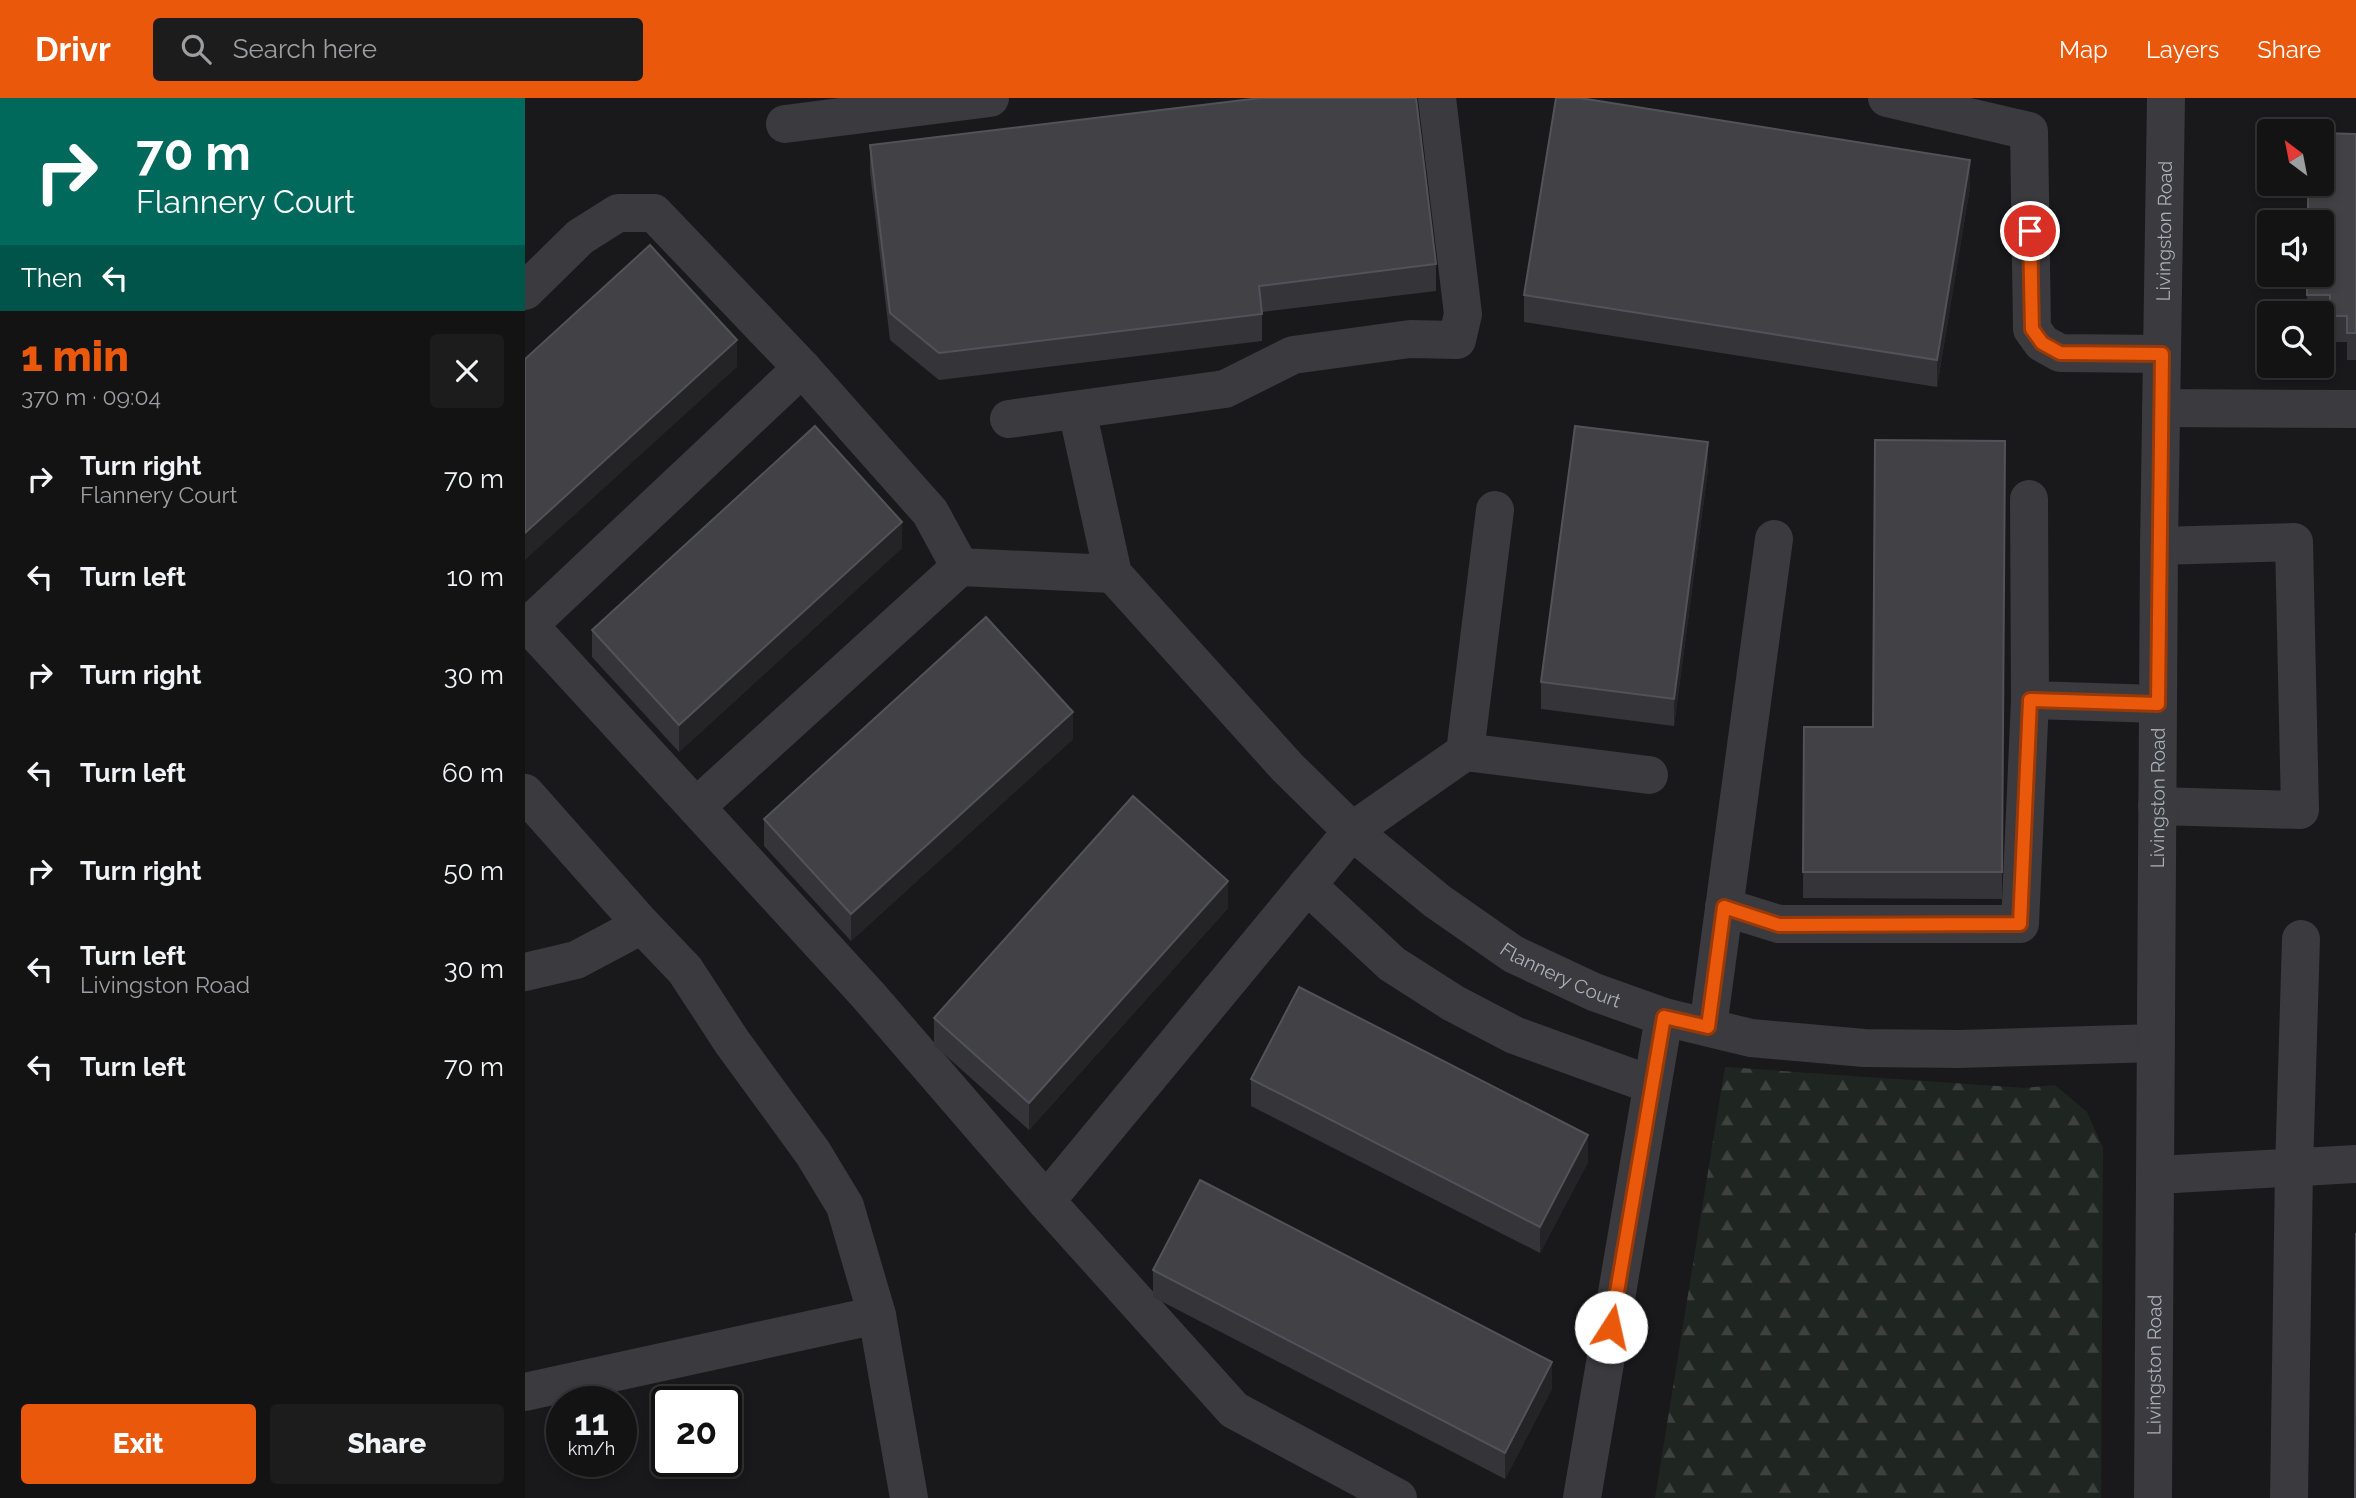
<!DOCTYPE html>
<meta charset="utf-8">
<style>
:root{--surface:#131314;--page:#1c1c1d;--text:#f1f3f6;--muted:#9d9ea0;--line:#323234;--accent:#ea580c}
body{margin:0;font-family:Raleway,sans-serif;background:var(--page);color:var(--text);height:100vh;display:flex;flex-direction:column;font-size:26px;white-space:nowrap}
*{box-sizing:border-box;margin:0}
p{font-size:23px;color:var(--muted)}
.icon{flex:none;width:38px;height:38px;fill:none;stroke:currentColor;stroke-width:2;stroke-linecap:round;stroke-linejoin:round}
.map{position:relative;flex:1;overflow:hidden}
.panel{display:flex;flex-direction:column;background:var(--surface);width:525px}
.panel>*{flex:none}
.top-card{background:#00695c;color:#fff;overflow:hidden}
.needle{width:46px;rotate:328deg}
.tools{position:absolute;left:1732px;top:21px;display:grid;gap:14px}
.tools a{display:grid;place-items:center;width:77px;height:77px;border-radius:7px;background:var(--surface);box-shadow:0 4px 10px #0003,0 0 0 2px var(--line);font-size:35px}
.speed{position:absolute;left:21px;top:1288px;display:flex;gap:14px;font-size:35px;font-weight:700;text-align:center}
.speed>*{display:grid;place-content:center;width:91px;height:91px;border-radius:50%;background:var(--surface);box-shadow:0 4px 10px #0003,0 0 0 2px var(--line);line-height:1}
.speed small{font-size:18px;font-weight:400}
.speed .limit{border:4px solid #111;border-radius:10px;background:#fff;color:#111}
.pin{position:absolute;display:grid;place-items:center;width:60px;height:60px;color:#fff;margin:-30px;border:4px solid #fff;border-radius:50%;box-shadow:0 2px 7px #0007}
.me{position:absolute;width:77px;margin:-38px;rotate:10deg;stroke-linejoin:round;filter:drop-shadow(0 0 5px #0008)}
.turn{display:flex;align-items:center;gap:24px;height:147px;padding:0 21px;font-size:32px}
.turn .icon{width:91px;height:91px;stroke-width:2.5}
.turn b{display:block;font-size:49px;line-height:60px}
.then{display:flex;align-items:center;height:66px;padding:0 21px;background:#0003;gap:14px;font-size:26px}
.round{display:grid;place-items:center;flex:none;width:74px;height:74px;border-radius:7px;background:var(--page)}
.head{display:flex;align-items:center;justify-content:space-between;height:119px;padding:0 21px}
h1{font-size:42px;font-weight:800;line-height:52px;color:var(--accent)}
.action{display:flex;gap:14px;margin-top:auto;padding:14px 21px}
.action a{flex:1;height:80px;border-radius:7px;background:var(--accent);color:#fff;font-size:28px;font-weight:800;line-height:80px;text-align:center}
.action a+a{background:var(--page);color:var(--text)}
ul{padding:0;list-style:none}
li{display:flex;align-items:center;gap:21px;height:98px;padding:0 21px}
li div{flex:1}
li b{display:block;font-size:26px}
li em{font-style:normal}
header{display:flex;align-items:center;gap:42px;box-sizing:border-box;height:98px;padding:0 35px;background:var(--accent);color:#fff}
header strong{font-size:33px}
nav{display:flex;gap:38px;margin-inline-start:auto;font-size:24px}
.search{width:490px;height:63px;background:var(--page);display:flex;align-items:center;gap:18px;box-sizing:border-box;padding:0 24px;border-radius:7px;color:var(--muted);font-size:26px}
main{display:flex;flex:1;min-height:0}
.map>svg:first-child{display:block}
.forest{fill:url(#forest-firs)}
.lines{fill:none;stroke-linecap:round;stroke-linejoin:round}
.minor{stroke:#3a3a3f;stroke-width:38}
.wall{fill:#353539}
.shaded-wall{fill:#242427}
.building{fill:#424246;stroke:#525358;stroke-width:2}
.route-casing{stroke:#983908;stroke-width:18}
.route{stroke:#ea580c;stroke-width:12}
.labels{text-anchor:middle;stroke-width:7;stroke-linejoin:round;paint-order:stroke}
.street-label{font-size:19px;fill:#acaeb9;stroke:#141416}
</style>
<header>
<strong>Drivr</strong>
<div class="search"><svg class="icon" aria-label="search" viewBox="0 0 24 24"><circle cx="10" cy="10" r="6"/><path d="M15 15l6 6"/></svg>Search here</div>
<nav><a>Map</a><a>Layers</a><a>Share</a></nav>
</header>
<main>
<section class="panel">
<div class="top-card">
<div class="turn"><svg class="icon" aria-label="right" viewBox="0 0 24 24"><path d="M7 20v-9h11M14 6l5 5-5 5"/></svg><div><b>70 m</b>Flannery Court</div></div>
<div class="then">Then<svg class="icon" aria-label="left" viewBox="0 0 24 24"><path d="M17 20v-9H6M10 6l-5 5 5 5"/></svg></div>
</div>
<div class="head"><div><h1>1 min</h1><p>370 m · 09:04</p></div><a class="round"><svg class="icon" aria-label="close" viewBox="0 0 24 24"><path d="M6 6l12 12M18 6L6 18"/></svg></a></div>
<ul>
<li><svg class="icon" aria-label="right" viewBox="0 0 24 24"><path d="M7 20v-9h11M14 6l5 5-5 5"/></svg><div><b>Turn right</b><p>Flannery Court</p></div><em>70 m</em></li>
<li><svg class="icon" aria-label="left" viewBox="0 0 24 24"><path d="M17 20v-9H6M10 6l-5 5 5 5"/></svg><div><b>Turn left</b></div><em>10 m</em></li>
<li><svg class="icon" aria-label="right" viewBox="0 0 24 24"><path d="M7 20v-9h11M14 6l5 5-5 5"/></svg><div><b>Turn right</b></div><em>30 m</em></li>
<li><svg class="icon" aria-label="left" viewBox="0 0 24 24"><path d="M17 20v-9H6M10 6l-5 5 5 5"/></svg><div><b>Turn left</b></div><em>60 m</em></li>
<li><svg class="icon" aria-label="right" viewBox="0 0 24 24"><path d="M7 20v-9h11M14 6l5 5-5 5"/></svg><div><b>Turn right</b></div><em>50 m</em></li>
<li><svg class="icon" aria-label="left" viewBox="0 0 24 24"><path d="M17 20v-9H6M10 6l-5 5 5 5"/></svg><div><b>Turn left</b><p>Livingston Road</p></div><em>30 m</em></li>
<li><svg class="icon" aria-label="left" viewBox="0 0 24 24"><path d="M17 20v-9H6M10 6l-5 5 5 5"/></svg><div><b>Turn left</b></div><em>70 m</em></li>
</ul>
<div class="action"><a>Exit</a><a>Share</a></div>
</section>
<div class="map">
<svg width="1831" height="1400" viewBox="0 0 1831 1400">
<defs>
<pattern id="forest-firs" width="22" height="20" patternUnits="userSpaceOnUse" patternTransform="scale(1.75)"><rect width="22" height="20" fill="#1f2521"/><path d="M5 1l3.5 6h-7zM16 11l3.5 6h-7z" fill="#3d423f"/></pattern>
</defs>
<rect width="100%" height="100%" fill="#19191b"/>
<path class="forest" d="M1200,969L1500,990L1530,987L1562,1014L1578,1050L1576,1400H1130Z"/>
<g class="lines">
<g class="minor">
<path d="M1362,0L1504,33L1507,231L1517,245L1535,255L1637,256"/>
<path d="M260,26L465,0"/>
<path d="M0,193L55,139L93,115H129L277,270L405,414L435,469"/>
<path d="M1636,310L1831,311"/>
<path id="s1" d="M552,312L588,476L762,669L827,733L912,803L988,856L1069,894L1139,919L1226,940L1339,950L1434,951L1631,945"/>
<path d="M484,321L700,291L768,257L885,241L932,242L938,216L912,0"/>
<path d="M0,523L171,709"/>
<path d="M4,527L277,270"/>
<path d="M1505,602L1633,606"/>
<path d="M940,654L1124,677"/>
<path d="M0,695L117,827"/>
<path d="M1632,708L1775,712L1769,444L1634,448"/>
<path d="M782,787L867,866L928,905L989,937L1127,987"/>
<path d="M1199,809L1254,826H1495L1505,602L1504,401"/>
<path d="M0,874L51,862L117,827L160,872L207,944L288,1055L320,1108L352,1217"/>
<path d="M1183,929L1249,441"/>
<path d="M1632,1077L1831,1066"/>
<path d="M521,1103L343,897L171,709L435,469L588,476"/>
<path d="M0,1294L352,1217L384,1400"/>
<path d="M873,1400L709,1312L521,1103L827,733L940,654L970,412"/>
<path d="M1057,1400L1139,919"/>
<path id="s2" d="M1628,1400L1634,448L1641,0"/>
<path d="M1764,1400L1769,1071L1776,841"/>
</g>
</g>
<g class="wall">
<path d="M1831,36V262H1822V244H1805V224H1797V215H1782V177Z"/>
<path d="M345,47L911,166V193L737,214V243L414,282L365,242L345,74Z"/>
<path d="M1445,89L1412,289L999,224V197Z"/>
<path d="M1480,343L1477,801L1278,800L1279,629H1348Z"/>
<path d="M1183,371L1149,628L1016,611V584Z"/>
<path d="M377,450L154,654L67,559V532Z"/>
<path d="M548,641L326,843L239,748V721Z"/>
<path d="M703,810L504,1032L409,947V920Z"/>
<path d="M726,981L1063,1064L1015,1155L726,1008Z"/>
<path d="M628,1172L1027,1291L980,1381L628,1199Z"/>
</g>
<g class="shaded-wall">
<path d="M1445,62V89L1412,289V262Z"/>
<path d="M212,242V269L0,462V435Z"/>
<path d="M1183,344V371L1149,628V601Z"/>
<path d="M377,424V450L154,654V627Z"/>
<path d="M548,614V641L326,843V816Z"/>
<path d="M703,783V810L504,1032V1005Z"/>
<path d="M1063,1037V1064L1015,1155V1129Z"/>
<path d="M1027,1264V1291L980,1381V1355Z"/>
</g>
<g class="building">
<path d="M735,0H891L911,166L734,188L737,216L414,255L365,215L345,47Z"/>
<path d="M1031,0H1055L1445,62L1412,262L999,197Z"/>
<path d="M1797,35L1831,36V235H1822V218H1805V197H1782V177H1797V124H1783V86H1797Z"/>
<path d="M125,147L212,242L0,435V261Z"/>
<path d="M290,328L377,424L154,627L67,532Z"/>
<path d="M1050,328L1183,344L1149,601L1016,584Z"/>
<path d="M1350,342L1480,343L1477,774H1278L1279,629H1348Z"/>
<path d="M461,519L548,614L326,816L239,721Z"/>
<path d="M608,698L703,783L504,1005L409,920Z"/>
<path d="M774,889L1063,1037L1015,1129L726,981Z"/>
<path d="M675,1082L1027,1264L980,1355L628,1172Z"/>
<path d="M1831,1135V1400H1830Z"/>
</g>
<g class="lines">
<defs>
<path id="route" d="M1086,1229L1139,919L1183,929L1199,809L1254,827L1495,826L1505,602L1633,606L1637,256L1535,255L1517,245L1507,231L1505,133"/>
</defs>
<use href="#route" class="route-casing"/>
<use href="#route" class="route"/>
</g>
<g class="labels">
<g class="street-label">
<text dy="7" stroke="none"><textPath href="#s2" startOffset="1267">Livingston Road</textPath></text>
<text dy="7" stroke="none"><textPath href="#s2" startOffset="700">Livingston Road</textPath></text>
<text dy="7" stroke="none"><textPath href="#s1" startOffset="774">Flannery Court</textPath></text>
<text dy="7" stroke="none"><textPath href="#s2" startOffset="133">Livingston Road</textPath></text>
</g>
</g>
</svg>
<div class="tools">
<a><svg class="needle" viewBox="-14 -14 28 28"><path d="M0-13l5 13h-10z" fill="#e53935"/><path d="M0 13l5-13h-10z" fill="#9d9ea0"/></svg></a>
<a><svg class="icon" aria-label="sound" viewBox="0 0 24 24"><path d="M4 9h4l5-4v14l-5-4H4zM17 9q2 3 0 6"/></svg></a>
<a><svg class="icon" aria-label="search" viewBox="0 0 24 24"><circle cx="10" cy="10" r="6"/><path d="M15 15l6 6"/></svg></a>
</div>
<div class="speed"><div>11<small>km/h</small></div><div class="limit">20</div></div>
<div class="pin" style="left:1505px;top:133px;background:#d93025"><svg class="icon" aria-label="arrive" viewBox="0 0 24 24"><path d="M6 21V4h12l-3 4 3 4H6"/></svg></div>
<svg class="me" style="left:1086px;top:1229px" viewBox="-20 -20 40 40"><circle r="19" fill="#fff"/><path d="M0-13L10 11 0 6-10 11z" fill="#ea580c"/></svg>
</div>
</main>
